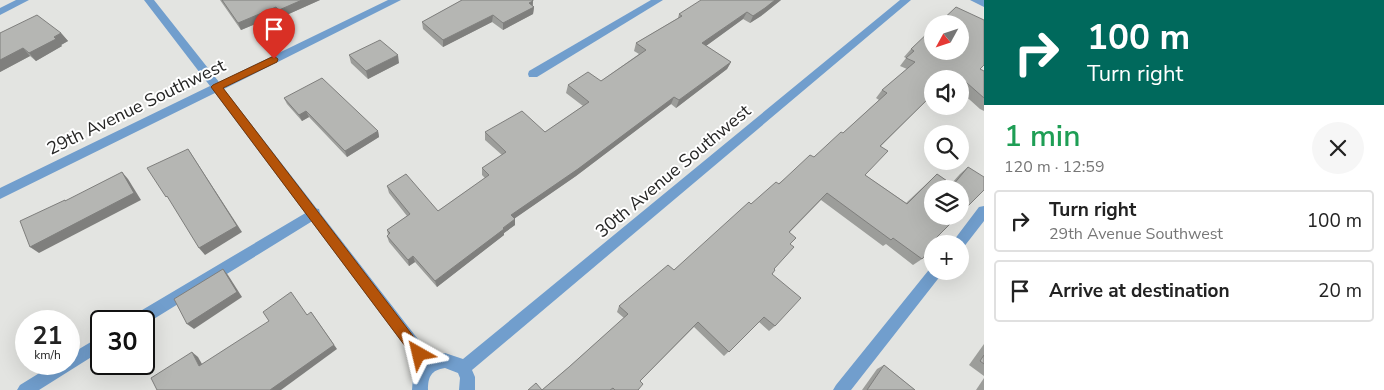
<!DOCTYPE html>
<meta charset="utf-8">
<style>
:root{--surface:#fff;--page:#f6f6f6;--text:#222;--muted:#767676;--line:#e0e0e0}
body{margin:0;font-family:"Nunito Sans",sans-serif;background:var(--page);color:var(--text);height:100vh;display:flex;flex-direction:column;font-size:19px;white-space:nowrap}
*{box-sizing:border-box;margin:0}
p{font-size:16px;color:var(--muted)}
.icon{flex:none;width:28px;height:28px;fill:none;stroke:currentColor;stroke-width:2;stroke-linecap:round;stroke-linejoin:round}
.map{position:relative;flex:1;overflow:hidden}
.panel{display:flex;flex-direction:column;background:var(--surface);width:400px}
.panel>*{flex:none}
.guide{background:#00695c;color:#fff;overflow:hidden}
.needle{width:32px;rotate:230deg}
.fabs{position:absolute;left:924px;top:15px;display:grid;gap:10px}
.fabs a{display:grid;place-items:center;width:45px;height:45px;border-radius:50%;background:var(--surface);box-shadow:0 5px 20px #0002;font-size:25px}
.speed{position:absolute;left:15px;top:310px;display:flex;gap:10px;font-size:25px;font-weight:700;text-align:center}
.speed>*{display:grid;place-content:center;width:65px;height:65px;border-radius:50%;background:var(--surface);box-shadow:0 5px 20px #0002;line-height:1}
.speed small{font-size:12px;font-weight:400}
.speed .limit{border:2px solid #111;border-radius:8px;background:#fff;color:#111}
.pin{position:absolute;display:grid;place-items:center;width:42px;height:42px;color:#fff;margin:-51px -21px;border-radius:50% 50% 50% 0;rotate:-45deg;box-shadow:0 0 5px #0007}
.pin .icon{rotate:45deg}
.me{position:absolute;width:55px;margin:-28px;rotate:323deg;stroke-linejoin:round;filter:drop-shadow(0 0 4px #0008)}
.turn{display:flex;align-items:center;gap:18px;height:105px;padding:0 20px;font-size:22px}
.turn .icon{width:65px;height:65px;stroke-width:2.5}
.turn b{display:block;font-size:35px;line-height:42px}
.round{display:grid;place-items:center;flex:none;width:52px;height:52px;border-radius:26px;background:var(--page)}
.head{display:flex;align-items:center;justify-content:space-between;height:85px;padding:0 20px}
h1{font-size:30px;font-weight:600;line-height:38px;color:#1e9e55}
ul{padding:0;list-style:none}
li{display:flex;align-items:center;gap:15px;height:62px;margin:0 10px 8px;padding:0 10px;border:2px solid var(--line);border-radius:5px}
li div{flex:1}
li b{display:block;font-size:19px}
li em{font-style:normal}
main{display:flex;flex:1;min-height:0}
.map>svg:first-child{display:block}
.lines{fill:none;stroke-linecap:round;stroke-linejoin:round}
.service{fill:#719ecd;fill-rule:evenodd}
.minor{fill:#719ecd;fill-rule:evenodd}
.wall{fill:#9c9d9a}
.shaded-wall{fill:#7f7f7d}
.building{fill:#b5b6b3;stroke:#7f7f7d}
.route{fill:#b45309;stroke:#753606}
.labels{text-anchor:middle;stroke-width:4;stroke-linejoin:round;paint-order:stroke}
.street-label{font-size:18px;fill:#262625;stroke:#fff}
</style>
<main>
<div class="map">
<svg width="984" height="390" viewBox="0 0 984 390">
<rect width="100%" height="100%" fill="#e3e4e1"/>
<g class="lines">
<g class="service">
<path d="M651,0H663L537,77H529L528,74L529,71Z"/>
<path d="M984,206V221L963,248L960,249V244H951L979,207Z"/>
<path d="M314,208L319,209L320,213L319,217L144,325V321H130L132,316Z"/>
<path d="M932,266V271H943L941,275L851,390H833L836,385Z"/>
<path d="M101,336V351L39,390H17L20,385L54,364H69V355Z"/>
</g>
<g class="minor">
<path d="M16,0H29L0,15V8Z"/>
<path d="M144,0H154L219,82L388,0H401L224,89L431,356L445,353L463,359L900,0H911L472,370L475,377V390H459L460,378L458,373L445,368C431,370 428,377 428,390H412L413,377L419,365L215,93L0,199V188L210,86Z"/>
<path d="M970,0H984V7Z"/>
</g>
</g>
<g class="wall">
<path d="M220,0H320L282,17L279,14L241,30Z"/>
<path d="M462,0H534L533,1V6L534,7L533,14L503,30L492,22L443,47L423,29L422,22Z"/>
<path d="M781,0L761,16L750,23L743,19L706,46L731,62L727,69L676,108L671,104L576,176L515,218V225L504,233V235L437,287L415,262L409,266L389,242L387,236L388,235L387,230L407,216L389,193L387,186L438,211L485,178L482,175V168L502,155L485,140V132H545L583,106L566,93L568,85L601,81L639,54L634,51L636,43L678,18L679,14Z"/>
<path d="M0,33H61L68,41L61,45L62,46L36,61L30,56L0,72Z"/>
<path d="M911,49L980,69L984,71V111L980,109L960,91V79H932V95L881,146L865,175L906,203L937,174L951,184L960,174L968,167L934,240L922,259L913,265L886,244L883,246L821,200L789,233L790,244L774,269L772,274L775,326L769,331L759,322L724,356L694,327L640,381L638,390H528H542L569,367L624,318L617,312L619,306L674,270L751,204L814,157L843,133L879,100L876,98L882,90L907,69L900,66L906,58L904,57Z"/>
<path d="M349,55L399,63L368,79L351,63Z"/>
<path d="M284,98L378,131L379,137L347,157L309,117L302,121L287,104Z"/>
<path d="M984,344V376L969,365Z"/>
<path d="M884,365L915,390H862L877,369Z"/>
<path d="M984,378V390H976Z"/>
</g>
<g class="shaded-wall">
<path d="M302,0H320L282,17L279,10Z"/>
<path d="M775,0H781L761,16L750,23L753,16Z"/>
<path d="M533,1L532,8L534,7L533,14L503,30V23L529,3Z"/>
<path d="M276,7L279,14L241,30L238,23Z"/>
<path d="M747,12L743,19L699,51L702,43Z"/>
<path d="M493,15L492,22L443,47V40Z"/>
<path d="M61,33L68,41L61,45L62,46L36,61L29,53Z"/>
<path d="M23,48L30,56L0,72V60Z"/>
<path d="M398,55L399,63L368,79L366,71Z"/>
<path d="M731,62L727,69L676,108L679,100Z"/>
<path d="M674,97L671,104L576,176L511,221V215Z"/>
<path d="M306,111L309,117L302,121L299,115Z"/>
<path d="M378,131L379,137L347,157L345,151Z"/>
<path d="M188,149L242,232L205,255L199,248Z"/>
<path d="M122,172L128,179L141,200L39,253L30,247Z"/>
<path d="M515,219V225L504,233V235L437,287L435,281Z"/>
<path d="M413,256L415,262L409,266L408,260Z"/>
<path d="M223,269L228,275L242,297L194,329L187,324Z"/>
<path d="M311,312L337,349L281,390H270Z"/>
<path d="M192,352L198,357L206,371L199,366Z"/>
</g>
<g class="building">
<path d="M222,0H302L279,10L276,7L238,23Z"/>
<path d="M462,0H532L533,1L529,3L534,7L503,23L493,15L443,40L422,22Z"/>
<path d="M701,0H775L765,8L753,16L747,12L702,43L731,62L679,100L674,97L578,169L511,215L515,219L503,228L504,229L435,281L413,256L408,260L387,236L390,233L387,230L410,214L387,186L406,174L438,211L489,175L482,168L506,152L485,132L522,111L545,132L589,102L568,85L588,72L601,81L646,50L636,43L682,16L679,14Z"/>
<path d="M956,7L984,20V65L980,69L984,71V98L967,83L960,79L952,76L949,79H932V95L880,146L888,151L865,175L907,204L937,174L953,185L968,167L984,177V190L960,214V189H932V216H958L934,240L937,242L936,244H932V248L922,259L893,238L891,240L827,193L789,232L796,238L790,244L794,247L774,269L775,270L772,274L801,298L775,326L764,317L729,352L698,322L640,381L643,384L638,390H615L613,388L610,390H528L536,383L542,390L569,367L628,314L619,306L668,265L674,270L749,202L751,204L776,182L779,184L810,155L814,157L841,132L843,133L887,93L882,90L915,62L906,58L914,51L911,49L932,29V51H960V24H938Z"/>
<path d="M37,15L61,33L54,37L56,39L29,53L23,48L0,60V33Z"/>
<path d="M380,40L398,55L366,71L349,55Z"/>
<path d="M322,78L378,131L345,151L306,111L299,115L284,98Z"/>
<path d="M188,149L237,226L199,248L167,196L166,197L147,168Z"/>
<path d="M122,172L134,193L30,247L20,221L65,200V201Z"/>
<path d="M223,269L237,292L187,324L174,299Z"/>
<path d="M291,292L307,315L311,312L334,345L270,390H157L151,378L192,352L199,366L269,321L263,312Z"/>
<path d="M984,355V364L980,361Z"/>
<path d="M884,365L915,390H867Z"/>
</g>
<path class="route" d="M274,56L278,59L277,62L223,88L423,349L425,354L423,358L419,360L414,358L211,87L213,85Z"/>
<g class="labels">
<g class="street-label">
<text transform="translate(136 107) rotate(-26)" y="6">29th Avenue Southwest</text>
<text transform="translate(673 171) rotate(-40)" y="6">30th Avenue Southwest</text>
</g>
</g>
</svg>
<div class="fabs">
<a><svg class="needle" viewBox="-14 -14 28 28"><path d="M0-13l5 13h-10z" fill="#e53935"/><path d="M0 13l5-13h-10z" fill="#767676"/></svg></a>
<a><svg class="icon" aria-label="sound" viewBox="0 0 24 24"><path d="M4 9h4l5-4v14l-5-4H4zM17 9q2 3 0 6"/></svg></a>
<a><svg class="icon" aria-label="search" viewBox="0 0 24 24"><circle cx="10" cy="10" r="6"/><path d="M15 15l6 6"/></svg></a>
<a><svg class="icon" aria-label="layers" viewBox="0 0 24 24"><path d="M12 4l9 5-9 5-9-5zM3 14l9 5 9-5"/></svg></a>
<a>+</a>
</div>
<div class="speed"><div>21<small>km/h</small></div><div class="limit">30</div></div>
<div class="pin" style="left:274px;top:59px;background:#d93025"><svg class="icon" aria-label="arrive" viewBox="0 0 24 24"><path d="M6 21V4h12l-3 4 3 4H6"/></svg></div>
<svg class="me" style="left:419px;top:354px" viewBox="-20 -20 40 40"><path d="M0-17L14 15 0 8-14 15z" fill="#b45309" stroke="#fff" stroke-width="4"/></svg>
</div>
<section class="panel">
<div class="guide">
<div class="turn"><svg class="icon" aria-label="right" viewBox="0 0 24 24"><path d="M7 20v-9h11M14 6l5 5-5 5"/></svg><div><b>100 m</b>Turn right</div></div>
</div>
<div class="head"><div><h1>1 min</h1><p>120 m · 12:59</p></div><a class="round"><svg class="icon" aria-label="close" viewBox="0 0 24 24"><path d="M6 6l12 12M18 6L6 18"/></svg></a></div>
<ul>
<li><svg class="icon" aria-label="right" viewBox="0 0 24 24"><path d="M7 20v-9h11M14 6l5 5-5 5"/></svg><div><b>Turn right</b><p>29th Avenue Southwest</p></div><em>100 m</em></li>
<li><svg class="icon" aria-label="arrive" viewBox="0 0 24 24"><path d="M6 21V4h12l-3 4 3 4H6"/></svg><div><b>Arrive at destination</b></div><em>20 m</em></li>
</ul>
</section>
</main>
